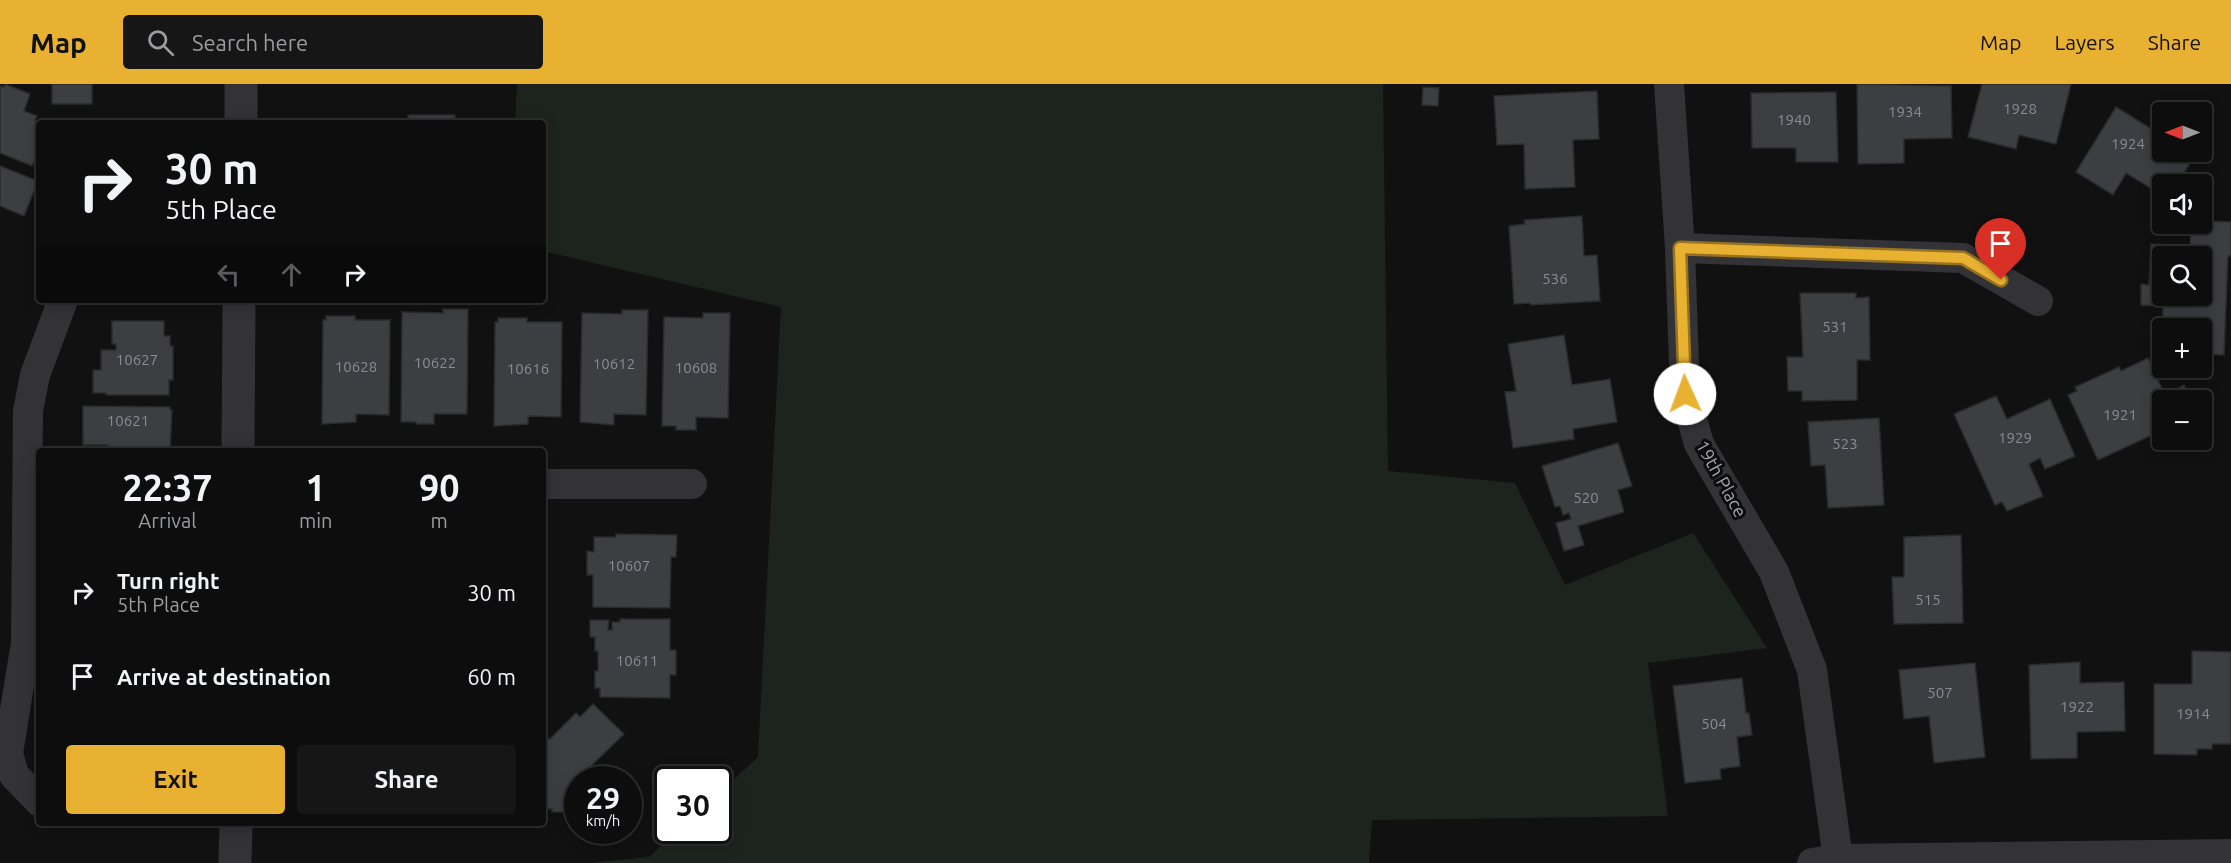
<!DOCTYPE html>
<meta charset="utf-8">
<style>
:root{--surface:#0d0d0e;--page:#161617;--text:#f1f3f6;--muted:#9a9c9e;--line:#2d2d2e;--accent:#e8b132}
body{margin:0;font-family:Ubuntu,sans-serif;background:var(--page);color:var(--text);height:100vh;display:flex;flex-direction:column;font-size:22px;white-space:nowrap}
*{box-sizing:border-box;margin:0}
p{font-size:20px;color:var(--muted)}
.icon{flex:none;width:33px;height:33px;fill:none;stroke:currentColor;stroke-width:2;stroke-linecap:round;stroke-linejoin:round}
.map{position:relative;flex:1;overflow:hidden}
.panel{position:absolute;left:36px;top:364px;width:510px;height:378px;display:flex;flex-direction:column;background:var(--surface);border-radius:6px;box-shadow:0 3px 15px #0003,0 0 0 2px var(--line)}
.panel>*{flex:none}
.top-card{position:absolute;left:36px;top:36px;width:510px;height:183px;border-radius:6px;box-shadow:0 3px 15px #0003,0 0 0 2px var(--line);background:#0d0d0e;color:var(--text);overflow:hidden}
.needle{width:39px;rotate:270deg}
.tools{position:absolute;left:2152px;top:18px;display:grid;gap:12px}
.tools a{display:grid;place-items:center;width:60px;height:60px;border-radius:6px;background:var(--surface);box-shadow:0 3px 15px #0003,0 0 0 2px var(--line);font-size:30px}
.speed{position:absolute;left:564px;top:682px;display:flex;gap:12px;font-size:30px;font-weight:700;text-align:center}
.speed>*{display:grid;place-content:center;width:78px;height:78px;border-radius:50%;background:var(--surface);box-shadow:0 3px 15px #0003,0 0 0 2px var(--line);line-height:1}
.speed small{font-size:15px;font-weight:400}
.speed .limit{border:3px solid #111;border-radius:9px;background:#fff;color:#111}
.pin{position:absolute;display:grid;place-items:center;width:51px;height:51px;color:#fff;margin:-62px -26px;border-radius:50% 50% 50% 0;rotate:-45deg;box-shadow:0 0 6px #0007}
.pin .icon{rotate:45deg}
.me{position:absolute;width:66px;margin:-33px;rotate:358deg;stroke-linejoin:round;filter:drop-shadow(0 0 4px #0008)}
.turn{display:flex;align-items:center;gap:21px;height:126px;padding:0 30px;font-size:27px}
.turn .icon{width:78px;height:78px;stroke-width:2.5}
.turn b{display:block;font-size:42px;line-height:51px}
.lanes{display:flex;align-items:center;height:57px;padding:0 30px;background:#0003;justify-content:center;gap:30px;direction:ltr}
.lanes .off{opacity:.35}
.eta{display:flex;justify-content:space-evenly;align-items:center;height:102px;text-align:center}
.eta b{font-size:36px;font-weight:700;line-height:42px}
.action{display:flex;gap:12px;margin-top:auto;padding:12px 30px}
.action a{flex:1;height:69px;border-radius:6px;background:var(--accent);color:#111;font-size:24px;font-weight:700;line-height:69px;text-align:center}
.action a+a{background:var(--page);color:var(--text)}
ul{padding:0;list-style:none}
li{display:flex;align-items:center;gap:18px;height:84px;padding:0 30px}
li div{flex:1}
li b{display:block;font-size:22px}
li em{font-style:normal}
header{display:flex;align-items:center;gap:36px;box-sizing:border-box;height:84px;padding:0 30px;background:var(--accent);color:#111}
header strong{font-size:28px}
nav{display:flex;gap:33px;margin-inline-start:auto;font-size:21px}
.search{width:420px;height:54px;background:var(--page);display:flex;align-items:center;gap:15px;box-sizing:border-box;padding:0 21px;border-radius:6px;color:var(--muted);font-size:22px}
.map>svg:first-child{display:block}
.green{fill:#1d241e}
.building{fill:#3d3e42;stroke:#2b2b2e;stroke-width:1.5;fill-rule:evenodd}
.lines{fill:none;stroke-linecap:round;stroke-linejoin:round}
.minor{stroke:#323237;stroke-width:30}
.tertiary{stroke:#323237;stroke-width:33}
.route-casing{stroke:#977320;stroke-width:15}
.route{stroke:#e8b132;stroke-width:10}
.labels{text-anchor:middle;stroke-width:6;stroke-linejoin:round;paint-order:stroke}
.number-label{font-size:15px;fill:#898d96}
.street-label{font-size:18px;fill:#a2a7b2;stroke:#0c0c0d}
</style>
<header>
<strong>Map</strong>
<div class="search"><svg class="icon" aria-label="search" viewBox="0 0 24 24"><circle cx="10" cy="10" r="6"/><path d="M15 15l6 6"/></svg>Search here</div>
<nav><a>Map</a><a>Layers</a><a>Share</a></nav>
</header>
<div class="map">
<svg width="2231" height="779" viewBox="0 0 2231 779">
<rect width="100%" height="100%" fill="#111112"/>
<path class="green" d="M517,0H1383L1388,387L1515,399L1565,501L1693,449L1767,564L1648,579L1668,732L1372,736L1369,779H590L649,773L677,747H718L719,709L758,673L781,223L543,167V39H515Z"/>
<g class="building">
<path d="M5,0L30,10L24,27L37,32L35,36L42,39H39V82L33,79L32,82L0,69V2L4,3Z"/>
<rect x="52" y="0" width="40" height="20"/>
<path d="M1857,0L1951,2L1952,54L1904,55V79L1858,80Z"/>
<path d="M1982,0H2071L2056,60L2019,51L2016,65L1968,53Z"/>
<path d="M1423,3L1439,4L1438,22L1422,21Z"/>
<path d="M1597,7L1599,55L1573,56L1575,103L1525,105L1524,60L1497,61L1494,12Z"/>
<path d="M1836,8L1838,78H1796V64H1752L1751,9Z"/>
<path d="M2116,23L2163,52V68H2189L2195,71L2177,100H2163V112L2126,89L2113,111L2076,88Z"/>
<rect x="408" y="31" width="47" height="8"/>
<path d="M0,82L38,97L24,132L0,122Z"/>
<path d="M1582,132L1584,172L1597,171L1600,217L1531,221L1530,219L1514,220L1509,142L1525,140L1524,136Z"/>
<path d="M2202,137L2231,138V172H2228L2224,271L2202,270V244H2163L2162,248L2163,222L2141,221V200L2149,201L2151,160L2190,162L2191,140H2202ZM2163,172H2202V212H2163Z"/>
<path d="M1800,209H1856V214L1869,213L1870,276H1857V316L1802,317V307H1788L1787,273H1803Z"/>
<path d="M443,225H468L467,330H434V340H416V338H401L402,228L443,229Z"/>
<path d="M622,226H648L646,331L614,330V341L580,338L582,229L622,230Z"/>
<path d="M703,229H730L728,334L696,333V346H676V342H662L664,233L703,234Z"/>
<path d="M326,232H355V236H390L389,331L356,330V338L322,340L323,236H326Z"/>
<path d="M498,234H527V238H562L561,333L528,332V340L494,342L495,238H498Z"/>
<path d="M112,237H164V252H170V262H173V296H169V311H106V309H93V286H101V266H116V260H112Z"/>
<path d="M1564,251L1572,301L1610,295L1617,338L1573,345L1574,355L1513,364L1505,308L1516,307L1508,260Z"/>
<path d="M2148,274L2165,311L2184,301L2191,316H2163V346L2098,376L2068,311L2077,307L2075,303L2119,283L2121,287Z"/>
<path d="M1996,312L2007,335L2050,315L2075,372L2045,385L2040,374L2029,380L2043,412L2007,427L2002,418L1995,421L1954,330Z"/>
<path d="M83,322L170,323V326H172L170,368H108V361H83Z"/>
<path d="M1879,334L1884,421L1828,424L1825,381L1811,382L1808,338Z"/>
<path d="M1618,359L1632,402L1618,406L1624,428L1578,442L1584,461L1564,467L1556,439L1571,435L1569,429L1563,431L1560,422L1555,423L1542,382Z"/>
<path d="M616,450L677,451L676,473H671L670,524L593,523V491H587V467L594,468V453H616Z"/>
<path d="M1961,451L1963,539L1894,540L1892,493H1904V453Z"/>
<path d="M620,535H670V566H676V591H670V614L600,613V604H595V587H598V567H595V553H590V536H609L608,546H612V538H620Z"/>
<path d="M2192,567L2231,568V660H2212V665H2197V671L2154,670V600H2192Z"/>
<path d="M2080,578V599L2124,598L2125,647L2077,648V674L2031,675L2029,581Z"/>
<path d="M1975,579L1985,673L1934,679L1929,632L1904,635L1899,586Z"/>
<path d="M1742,594L1746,629H1749L1752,651L1737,653L1740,682L1720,685L1721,695L1685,699L1673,602Z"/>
<path d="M593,620L624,650L591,682V696H578V728H552V725H543V655H550L576,629L580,633Z"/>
</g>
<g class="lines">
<g class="minor">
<path d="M1669,0L1680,164L1685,310L1699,360L1774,488L1812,586L1838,775"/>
<path d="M1680,164L1963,174L2038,217"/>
<path d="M543,400H692"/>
<path d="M39,717L14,691L8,669L26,559L28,327L35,291L63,216"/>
<path d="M1812,779L1838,775L2231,770"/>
</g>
<g class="tertiary">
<path d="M241,39V0"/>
<path d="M238,368L239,216"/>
<path d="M235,779L236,740"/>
</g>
</g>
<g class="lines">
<defs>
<path id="route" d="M1685,310L1680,164L1963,174L2001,196"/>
</defs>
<use href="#route" class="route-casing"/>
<use href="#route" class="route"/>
</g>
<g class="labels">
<g class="number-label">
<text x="2020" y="30">1928</text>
<text x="1905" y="33">1934</text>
<text x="1794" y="41">1940</text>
<text x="2128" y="65">1924</text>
<text x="1555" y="200">536</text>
<text x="1835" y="248">531</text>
<text x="137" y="281">10627</text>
<text x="435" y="284">10622</text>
<text x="614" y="285">10612</text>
<text x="356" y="288">10628</text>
<text x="696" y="289">10608</text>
<text x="528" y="290">10616</text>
<text x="2120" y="336">1921</text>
<text x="128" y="342">10621</text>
<text x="2015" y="359">1929</text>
<text x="1845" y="365">523</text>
<text x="1586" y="419">520</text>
<text x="629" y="487">10607</text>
<text x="1928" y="521">515</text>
<text x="637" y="582">10611</text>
<text x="1940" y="614">507</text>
<text x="2077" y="628">1922</text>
<text x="2193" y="635">1914</text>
<text x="1714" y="645">504</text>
</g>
<g class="street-label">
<text transform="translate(1721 395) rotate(61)" y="6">19th Place</text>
</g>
</g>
</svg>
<div class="tools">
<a><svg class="needle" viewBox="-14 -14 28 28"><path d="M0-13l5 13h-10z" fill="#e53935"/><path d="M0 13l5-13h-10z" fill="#9a9c9e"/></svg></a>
<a><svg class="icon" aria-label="sound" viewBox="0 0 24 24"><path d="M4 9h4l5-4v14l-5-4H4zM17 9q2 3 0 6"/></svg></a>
<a><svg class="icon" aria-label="search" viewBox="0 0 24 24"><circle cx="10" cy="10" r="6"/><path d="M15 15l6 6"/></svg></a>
<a>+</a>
<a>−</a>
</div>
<div class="speed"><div>29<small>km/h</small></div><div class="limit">30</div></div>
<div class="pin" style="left:2001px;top:196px;background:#d93025"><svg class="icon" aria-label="arrive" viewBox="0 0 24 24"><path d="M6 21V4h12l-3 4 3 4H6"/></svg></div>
<svg class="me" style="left:1685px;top:310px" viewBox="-20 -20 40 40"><circle r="19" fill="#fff"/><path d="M0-13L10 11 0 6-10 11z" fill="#e8b132"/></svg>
<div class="top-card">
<div class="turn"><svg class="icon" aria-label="right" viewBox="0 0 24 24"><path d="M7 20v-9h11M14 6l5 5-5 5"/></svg><div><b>30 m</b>5th Place</div></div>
<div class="lanes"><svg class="icon off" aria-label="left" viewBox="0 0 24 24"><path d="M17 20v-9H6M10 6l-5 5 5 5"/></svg><svg class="icon off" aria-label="ahead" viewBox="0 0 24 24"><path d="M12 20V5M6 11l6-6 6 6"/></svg><svg class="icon" aria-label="right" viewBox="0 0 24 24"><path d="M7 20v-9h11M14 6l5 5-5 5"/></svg></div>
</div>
<section class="panel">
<div class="eta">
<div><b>22:37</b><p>Arrival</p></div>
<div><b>1</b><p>min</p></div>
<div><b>90</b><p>m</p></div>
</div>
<ul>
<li><svg class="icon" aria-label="right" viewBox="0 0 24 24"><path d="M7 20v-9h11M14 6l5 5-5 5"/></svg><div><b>Turn right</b><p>5th Place</p></div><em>30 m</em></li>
<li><svg class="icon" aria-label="arrive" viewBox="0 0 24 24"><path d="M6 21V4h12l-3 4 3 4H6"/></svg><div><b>Arrive at destination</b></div><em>60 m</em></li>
</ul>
<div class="action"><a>Exit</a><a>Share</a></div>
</section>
</div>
